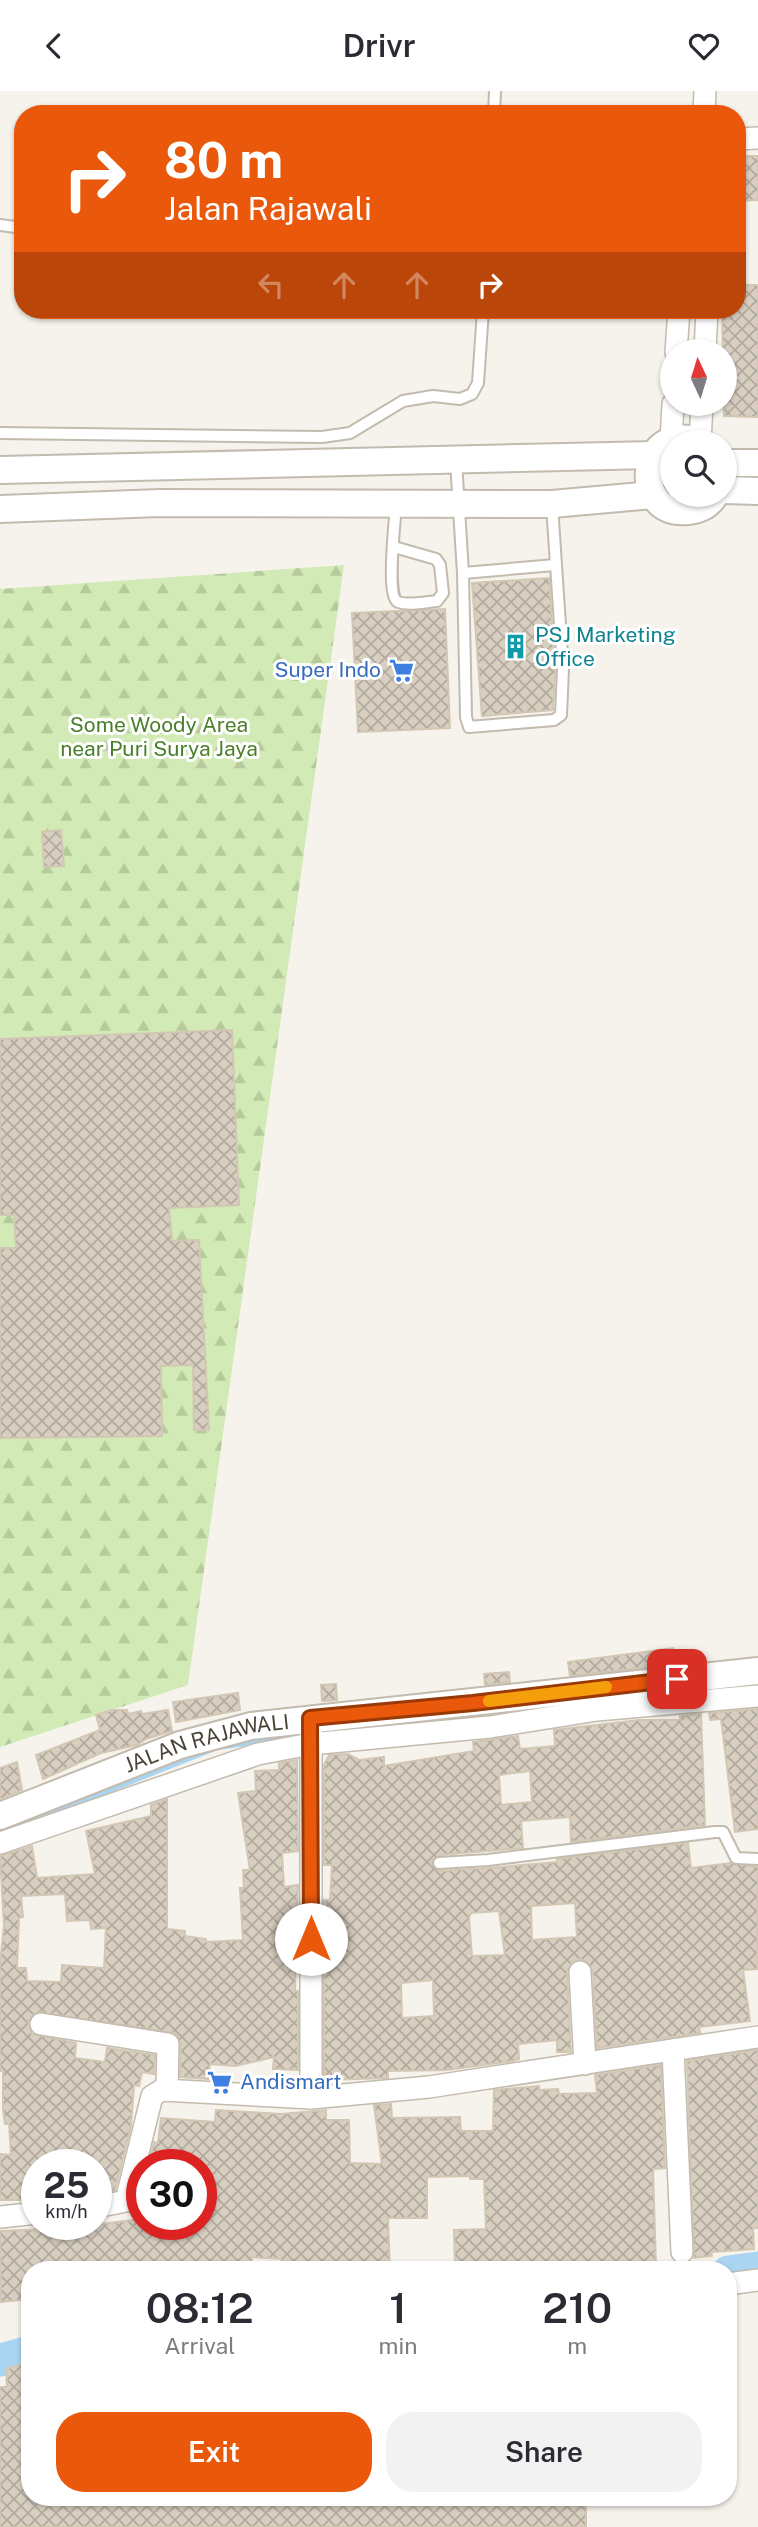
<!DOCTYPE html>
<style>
:root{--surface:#fff;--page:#f2f2f3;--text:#2b2b33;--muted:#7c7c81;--accent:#ea580c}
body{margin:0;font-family:"Public Sans",sans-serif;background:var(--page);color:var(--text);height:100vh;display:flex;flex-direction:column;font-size:26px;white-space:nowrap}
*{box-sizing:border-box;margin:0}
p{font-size:23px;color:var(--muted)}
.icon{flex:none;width:38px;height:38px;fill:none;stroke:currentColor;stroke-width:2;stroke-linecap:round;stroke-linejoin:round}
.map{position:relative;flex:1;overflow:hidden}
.details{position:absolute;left:21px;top:2170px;width:716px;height:245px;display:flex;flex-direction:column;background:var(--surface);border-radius:28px;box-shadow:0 2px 5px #0004}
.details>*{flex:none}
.guide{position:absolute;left:14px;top:14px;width:732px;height:214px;border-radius:28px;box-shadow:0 2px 5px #0004;background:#ea580c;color:#fff;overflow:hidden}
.needle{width:46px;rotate:356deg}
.controls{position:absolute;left:660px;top:248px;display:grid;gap:14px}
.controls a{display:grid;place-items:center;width:77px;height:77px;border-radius:50%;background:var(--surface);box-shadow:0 2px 5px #0004;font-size:35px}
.speed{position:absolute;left:21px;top:2058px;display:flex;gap:14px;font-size:35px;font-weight:700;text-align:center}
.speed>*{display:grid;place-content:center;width:91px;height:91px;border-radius:50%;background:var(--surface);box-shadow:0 2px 5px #0004;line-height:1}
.speed small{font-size:18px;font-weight:400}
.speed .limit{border:10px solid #d22;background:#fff;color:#111}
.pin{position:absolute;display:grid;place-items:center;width:60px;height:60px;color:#fff;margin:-30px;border-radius:14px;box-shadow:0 4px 10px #0006}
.me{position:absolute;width:77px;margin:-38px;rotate:0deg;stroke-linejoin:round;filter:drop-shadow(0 0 5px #0008)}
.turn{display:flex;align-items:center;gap:24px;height:147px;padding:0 35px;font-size:32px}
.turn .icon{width:91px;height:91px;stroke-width:2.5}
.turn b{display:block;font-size:49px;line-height:60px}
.lanes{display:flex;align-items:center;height:66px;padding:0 35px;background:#0003;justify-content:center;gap:35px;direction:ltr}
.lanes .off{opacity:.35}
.eta{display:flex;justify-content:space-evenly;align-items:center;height:119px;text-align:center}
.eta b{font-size:42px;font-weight:600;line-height:49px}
.cta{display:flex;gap:14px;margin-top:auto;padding:14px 35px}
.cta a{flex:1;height:80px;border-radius:28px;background:var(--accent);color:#fff;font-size:28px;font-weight:600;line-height:80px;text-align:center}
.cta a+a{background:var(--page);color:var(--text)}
header{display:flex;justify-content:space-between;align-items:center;height:91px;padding:0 35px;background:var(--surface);font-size:32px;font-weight:600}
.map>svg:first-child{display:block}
.forest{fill:url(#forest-firs)}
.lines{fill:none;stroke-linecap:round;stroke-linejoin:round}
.stream{stroke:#a9d4f2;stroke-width:5}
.river{stroke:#a9d4f2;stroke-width:33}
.building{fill:url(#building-cross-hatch);stroke:#d3c7b4;stroke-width:2;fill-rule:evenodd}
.service-casing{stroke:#c2bbae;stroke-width:14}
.minor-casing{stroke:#c2bbae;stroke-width:24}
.tertiary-casing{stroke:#c2bbae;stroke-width:30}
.service{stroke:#fff;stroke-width:10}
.minor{stroke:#fff;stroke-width:21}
.tertiary{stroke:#fff;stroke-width:26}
.route-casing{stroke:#983908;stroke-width:18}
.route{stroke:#ea580c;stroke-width:12}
.slow{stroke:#f59e0b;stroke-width:12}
.labels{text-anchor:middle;stroke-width:6;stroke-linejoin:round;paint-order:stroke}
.culture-label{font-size:21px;fill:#0d838f;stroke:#fff;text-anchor:start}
.shop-label{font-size:21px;fill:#366cbe;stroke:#fff;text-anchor:end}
.park-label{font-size:21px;fill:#4a7f2a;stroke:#fff}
.street-label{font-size:21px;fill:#4b4439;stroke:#fff}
</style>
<header><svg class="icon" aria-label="back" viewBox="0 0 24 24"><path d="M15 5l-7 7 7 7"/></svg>Drivr<svg class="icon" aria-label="heart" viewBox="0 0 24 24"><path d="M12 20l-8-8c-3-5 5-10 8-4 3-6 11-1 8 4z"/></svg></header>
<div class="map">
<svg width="758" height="2436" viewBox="0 0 758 2436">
<defs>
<pattern id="forest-firs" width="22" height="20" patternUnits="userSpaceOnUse" patternTransform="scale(1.75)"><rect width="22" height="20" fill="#d2eab5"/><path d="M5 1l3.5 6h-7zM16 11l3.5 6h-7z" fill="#b6ca9c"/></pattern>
<pattern id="building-cross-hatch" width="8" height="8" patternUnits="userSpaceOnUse" patternTransform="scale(1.75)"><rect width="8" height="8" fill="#d8cfc1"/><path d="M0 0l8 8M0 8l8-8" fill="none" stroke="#b1aa9e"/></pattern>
</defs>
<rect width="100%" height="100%" fill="#f6f3ec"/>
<path class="forest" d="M344,474L188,1594L0,1656V498Z"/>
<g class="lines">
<g class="stream">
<path d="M512,1622L537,1617"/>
<path d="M325,1641L402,1634"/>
<path d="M221,1656L294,1646"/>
<path d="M19,1735L211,1659"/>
</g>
<g class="river">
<path d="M728,2181L758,2177"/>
<path d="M0,2269L30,2261"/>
</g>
</g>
<g class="building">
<path d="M737,65H758V109L737,110Z"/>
<path d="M737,194H758V326L724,325L722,219H737Z"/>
<path d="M549,487L555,578L553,619L482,625L472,492Z"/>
<path d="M445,518L450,637L358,641L352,522Z"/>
<path d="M61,739L64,775L44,776L42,741Z"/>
<path d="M232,939L239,1114L169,1117L172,1150L199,1149L209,1339H194L193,1274L161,1275L162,1345L0,1347V1157H16L14,1124H0V948Z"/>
<path d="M673,1557L675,1573L570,1585L568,1571Z"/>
<path d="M509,1581L510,1591L485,1594L484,1583Z"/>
<path d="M336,1593L337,1609L322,1610L321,1594Z"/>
<path d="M238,1602L240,1619L176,1631L173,1611Z"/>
<path d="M758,1618V1738L735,1741L721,1628L710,1629L709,1622Z"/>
<path d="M112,1619H127L128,1623L141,1620L142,1623L168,1619L172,1640L146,1648L137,1654L101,1662L43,1688L36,1664L100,1639L96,1624Z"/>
<path d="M701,1623L705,1734L571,1751L570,1726L521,1730L523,1757L439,1764L431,1773L439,1780L489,1777L557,1771V1768L688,1752L691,1777L731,1772L758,1776L757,1878L743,1879L750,1930L699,1936L700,1942L597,1957L593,1880L586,1870L579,1868L572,1870L567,1881L571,1961H557V1949L518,1953L519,1968L513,1970L446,1979L388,1980V1987L324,1989V1809H330L332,1774H324V1674L329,1664L348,1663L359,1669L384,1666V1675L474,1660L473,1651L518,1645L520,1658L555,1655L554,1639L639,1629H680V1625ZM530,1680L532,1711L501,1714L499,1684ZM575,1812L577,1846L532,1849L531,1815ZM499,1820L505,1864L472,1865L469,1827L471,1822ZM433,1889L434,1925L402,1927L401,1892Z"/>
<path d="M297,1669L298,1760L282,1762L284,1796L298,1794L295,1900H298V1979L273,1978L274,1966L235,1975L210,1973L208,1988L180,1986L181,1953L175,1942L36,1921L28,1930L32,1943L76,1952L75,1967L105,1971L107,1957L155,1964L154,1983L142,1981L139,1995L134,1994L131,2035L115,2099L96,2103V2074H37L36,2109H0V2063L11,2064L9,2033H5L3,2019V1980H0V1873L4,1834L0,1765L32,1755L37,1787L95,1783L86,1740L151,1725V1714L167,1708V1838L185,1840V1845L206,1848V1851L243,1849L240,1797H244L243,1779H250L238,1702L256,1700L255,1680L279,1679V1672ZM65,1803L67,1830L90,1829L91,1838L106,1837L104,1877L62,1874L61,1891L27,1890L26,1877H17L19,1827L23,1826L21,1805Z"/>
<path d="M17,1671L22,1699L0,1708V1677Z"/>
<path d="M758,1959V2137H753L754,2158L711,2161L712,2165L694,2167L687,1970Z"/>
<path d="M661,1974L665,2077L653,2078L656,2175L640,2179H455L454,2139L486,2138L484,2088H470V2085L427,2086V2127H388L390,2179H281V2168L252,2166V2173L238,2172L235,2179H30V2208L1,2211L0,2140L44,2138V2133H76V2136L142,2128V2133H201V2074H149L154,2051L158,2052L161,2027L215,2031L216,2019L281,2023L326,2019V2029H349L350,2072L382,2073L374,2014L391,2013L392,2027L460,2026L461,2040H493L494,1999L539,1995V1999L558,1998L559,2003L597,2002L595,1984Z"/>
<path d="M30,2271V2406H586V2436H0V2296H7L6,2278Z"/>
</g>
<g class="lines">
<defs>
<g id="service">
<path d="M494,23L495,0"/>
<path d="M0,134L23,137"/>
<path d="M0,342L322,346L350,342L403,310L433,305L460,308L472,303L478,292L483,219"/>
<path d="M456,370L463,482L466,626L469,636L554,629L561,624L563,578L552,414"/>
<path d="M394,456L436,468L440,474L443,502L437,510C426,511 409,515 398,511C386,506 395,429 396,414"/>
<path d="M463,482L555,474"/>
<path d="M439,1772L488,1769L715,1741H723L736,1767L758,1768"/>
</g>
<g id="minor">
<path d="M704,23L705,0"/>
<path d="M737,48L758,47"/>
<path d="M676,261L679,219"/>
<path d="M705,261L707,219"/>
<path d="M671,350L673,313"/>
<path d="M700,351L702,313"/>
<path d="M311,1641V2007"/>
<path d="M0,1752L258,1663L310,1653L490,1636L597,1619L758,1605"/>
<path d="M580,1881L585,1973"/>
<path d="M41,1933L168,1953L167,1999"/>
<path d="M673,1959L682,2161"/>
<path d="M96,2116L126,2110L152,2005L162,1999L311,2007L429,1996L758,1946"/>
<path d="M0,2126L37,2122"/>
<path d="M728,2193L758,2189"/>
</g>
<g id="tertiary">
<path d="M702,352C640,326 628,426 688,420C699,419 709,414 715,404"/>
<path d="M724,372H758"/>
<path d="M0,379L654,364"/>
<path d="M724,399L758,400"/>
<path d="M0,418L160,412L552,413L653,404"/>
<path id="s1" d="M0,1725L180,1654L251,1635L758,1580"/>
</g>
</defs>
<use href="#service" class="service-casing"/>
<use href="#minor" class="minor-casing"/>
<use href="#tertiary" class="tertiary-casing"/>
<use href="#service" class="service"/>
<use href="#minor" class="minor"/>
<use href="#tertiary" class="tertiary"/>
</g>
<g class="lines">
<defs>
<path id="route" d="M311,1848L310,1627L473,1612L677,1588"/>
</defs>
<use href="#route" class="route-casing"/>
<use href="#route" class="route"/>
<path class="slow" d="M489,1610L606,1596"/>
</g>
<defs>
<symbol id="building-bare" viewBox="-9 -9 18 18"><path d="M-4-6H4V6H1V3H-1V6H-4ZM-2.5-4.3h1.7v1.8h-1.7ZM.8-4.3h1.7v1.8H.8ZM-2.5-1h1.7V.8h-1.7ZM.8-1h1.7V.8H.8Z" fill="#0f9aa8" stroke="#fff" stroke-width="2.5" paint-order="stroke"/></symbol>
<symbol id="supermarket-bare" viewBox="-9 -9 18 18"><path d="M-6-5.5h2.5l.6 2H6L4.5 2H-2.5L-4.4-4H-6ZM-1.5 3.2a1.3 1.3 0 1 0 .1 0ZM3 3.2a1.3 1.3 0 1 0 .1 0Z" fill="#3f7fe0" stroke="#fff" stroke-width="2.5" paint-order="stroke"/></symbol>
</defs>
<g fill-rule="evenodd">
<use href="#building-bare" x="498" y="538" width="35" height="35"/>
<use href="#supermarket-bare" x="384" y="562" width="35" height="35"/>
<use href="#supermarket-bare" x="202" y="1974" width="35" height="35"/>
</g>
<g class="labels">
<g class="culture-label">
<text x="535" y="551">PSJ Marketing<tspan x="535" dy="24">Office</tspan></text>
</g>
<g class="shop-label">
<text x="381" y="586">Super Indo</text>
<text x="240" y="1998" text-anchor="start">Andismart</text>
</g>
<g class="park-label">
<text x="159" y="641">Some Woody Area<tspan x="159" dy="24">near Puri Surya Jaya</tspan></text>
</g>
<g class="street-label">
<text dy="7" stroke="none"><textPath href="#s1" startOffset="220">JALAN RAJAWALI</textPath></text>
</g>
</g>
</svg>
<div class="controls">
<a><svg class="needle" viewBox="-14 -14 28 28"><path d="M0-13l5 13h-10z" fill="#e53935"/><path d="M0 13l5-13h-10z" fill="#7c7c81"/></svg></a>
<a><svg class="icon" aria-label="search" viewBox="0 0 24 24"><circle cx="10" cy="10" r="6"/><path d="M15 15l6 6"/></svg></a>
</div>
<div class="speed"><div>25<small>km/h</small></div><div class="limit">30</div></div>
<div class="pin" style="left:677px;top:1588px;background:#d93025"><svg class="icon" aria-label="arrive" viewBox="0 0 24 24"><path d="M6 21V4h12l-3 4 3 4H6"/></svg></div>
<svg class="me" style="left:311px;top:1848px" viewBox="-20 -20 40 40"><circle r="19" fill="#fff"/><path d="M0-13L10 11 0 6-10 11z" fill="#ea580c"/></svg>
<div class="guide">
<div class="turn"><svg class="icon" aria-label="right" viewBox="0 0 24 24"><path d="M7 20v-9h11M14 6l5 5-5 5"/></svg><div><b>80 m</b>Jalan Rajawali</div></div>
<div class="lanes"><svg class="icon off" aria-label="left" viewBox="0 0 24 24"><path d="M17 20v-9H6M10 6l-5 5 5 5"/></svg><svg class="icon off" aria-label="ahead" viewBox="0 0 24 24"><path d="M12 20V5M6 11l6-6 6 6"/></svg><svg class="icon off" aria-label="ahead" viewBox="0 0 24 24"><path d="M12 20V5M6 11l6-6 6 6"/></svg><svg class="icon" aria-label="right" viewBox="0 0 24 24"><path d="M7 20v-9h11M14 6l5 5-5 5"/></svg></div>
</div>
<section class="details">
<div class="eta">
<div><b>08:12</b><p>Arrival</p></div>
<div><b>1</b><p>min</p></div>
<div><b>210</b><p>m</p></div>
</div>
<div class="cta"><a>Exit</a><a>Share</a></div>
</section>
</div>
